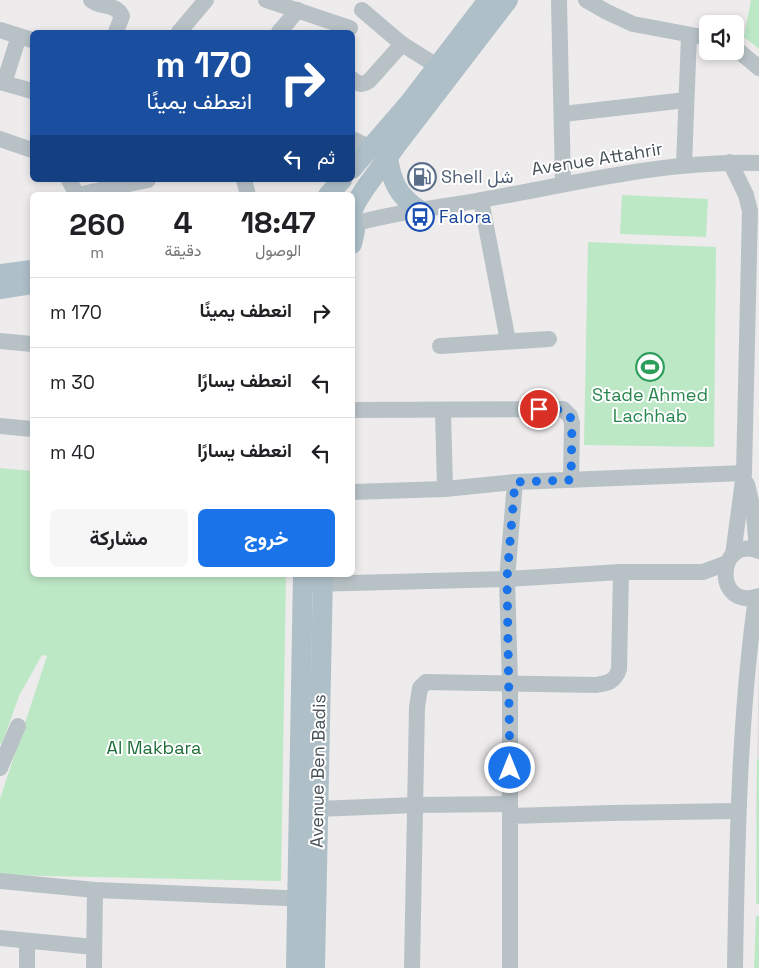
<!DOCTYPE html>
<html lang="ar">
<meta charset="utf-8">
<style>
:root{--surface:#fff;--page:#f6f6f6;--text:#202124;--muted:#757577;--line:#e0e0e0;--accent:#1a73e8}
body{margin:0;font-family:"Space Grotesk",Vazirmatn,sans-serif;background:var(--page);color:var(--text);direction:rtl;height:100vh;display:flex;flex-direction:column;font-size:19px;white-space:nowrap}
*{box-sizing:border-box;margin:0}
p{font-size:16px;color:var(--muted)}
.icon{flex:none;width:28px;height:28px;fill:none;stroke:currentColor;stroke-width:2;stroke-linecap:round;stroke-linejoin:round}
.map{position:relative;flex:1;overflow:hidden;direction:ltr}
.sheet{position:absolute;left:30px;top:192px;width:325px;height:385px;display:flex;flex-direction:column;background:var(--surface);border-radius:8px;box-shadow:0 2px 8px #0003;direction:rtl}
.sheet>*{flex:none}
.top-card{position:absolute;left:30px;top:30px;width:325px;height:152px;border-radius:8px;box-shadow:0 2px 8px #0003;direction:rtl;background:#1a4fa0;color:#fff;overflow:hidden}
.fabs{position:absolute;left:699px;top:15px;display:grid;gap:10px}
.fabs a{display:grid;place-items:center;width:45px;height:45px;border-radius:8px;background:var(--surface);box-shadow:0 2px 8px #0003;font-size:25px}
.pin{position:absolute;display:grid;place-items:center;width:42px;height:42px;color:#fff;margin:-21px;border:2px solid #fff;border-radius:50%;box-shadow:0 1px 5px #0007}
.me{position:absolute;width:55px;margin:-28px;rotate:0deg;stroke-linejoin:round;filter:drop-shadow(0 0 4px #0008)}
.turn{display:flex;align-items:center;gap:18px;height:105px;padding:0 20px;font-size:22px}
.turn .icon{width:65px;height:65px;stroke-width:2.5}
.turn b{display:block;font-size:35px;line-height:42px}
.then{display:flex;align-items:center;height:48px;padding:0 20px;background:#0003;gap:10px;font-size:19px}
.eta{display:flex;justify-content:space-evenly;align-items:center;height:85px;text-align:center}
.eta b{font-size:30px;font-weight:700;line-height:35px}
.action{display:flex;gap:10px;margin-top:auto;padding:10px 20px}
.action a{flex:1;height:58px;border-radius:8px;background:var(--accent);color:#fff;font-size:20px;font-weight:700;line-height:58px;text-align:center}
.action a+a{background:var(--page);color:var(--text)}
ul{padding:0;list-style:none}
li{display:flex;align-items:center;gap:15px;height:70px;padding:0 20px;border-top:1px solid var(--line)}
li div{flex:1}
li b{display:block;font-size:19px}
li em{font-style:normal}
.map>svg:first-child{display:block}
.education{fill:#dfdcdd}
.green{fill:#bde8c6}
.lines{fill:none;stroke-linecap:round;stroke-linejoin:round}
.minor{stroke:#b8c2c6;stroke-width:16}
.major{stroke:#aebfc8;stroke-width:20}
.route{stroke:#1a73e8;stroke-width:9;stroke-dasharray:0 16.2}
.labels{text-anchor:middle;stroke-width:4;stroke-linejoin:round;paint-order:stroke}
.street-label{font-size:18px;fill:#465156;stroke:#fff}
.service-label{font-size:18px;fill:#4e5e75;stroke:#fff;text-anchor:start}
.transit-label{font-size:18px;fill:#164399;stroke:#fff;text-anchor:start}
.leisure-label{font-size:18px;fill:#27864d;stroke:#fff}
.park-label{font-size:18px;fill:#206e3a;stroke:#fff}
</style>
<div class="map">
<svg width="759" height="968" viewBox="0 0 759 968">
<rect width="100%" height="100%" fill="#eeebec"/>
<path class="education" d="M759,660V822L756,819Z"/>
<g class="green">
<path d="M751,0H759V49L744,37Z"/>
<path d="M622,195L708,199L706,237L620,234Z"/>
<path d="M588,242L716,247L714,447L584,445Z"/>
<path d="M0,468L32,471V575H286L281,881L0,875V799L47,656L42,655L19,696L2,744L0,743Z"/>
<path d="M757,759H759V904H756Z"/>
<path d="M756,916H759V968H754Z"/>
</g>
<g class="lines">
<g class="minor">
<path d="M91,0C100,8 116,3 122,16L116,32"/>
<path d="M266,0L350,28"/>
<path d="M559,0L563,184"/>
<path d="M586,0L607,12L633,24L708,38"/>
<path d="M362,10L402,44L437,66"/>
<path d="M0,30L32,40"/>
<path d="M179,32L206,0"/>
<path d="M279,32L298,10"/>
<path d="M735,48L759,68"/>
<path d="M352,79C359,84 361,86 369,81L402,44"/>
<path d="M0,82L32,91"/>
<path d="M4,83L19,36"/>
<path d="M563,114L686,100"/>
<path d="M0,139L32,150"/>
<path d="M352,139L380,152"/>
<path d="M730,162L746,195L750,211L744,473L733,555"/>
<path d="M684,165L689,35"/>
<path d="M69,180L77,195"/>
<path d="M244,180L248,195"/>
<path d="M77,195L148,180"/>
<path d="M481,200L508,341"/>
<path d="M354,224C395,212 438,208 481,200C573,184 665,160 759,163"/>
<path d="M0,341L32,344"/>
<path d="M440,346L549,339"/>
<path d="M352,410L563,409L570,416L572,423L571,480"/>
<path d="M443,410L445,489"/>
<path d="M0,426L32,429"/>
<path d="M747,484L754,514L757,550"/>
<path d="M352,492L445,489L515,482L744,473"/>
<path d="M759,551C716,534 713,612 759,596"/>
<path d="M312,584L507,579L621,572H703L727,563"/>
<path d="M0,768L18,726"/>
<path d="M317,809L416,805L510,804"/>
<path d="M510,816V684L507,579L515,482"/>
<path d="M0,881L95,890L310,899"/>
<path d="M0,938L94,947"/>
<path d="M27,941V968"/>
<path d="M94,968L95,890"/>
<path d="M412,968L417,707L420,688L426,682L596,685C608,683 615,682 619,669L621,572"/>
<path d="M510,968V816L611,813L737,811"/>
<path d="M735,968C737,844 739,720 756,597"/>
</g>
<g class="major">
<path d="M388,157C391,180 398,196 418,209"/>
<path d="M352,169L409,103L488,0"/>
<path d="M328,195L342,180"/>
<path d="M352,212L357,201L366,187L396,146L508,0"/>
<path d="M352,221L355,231L352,244"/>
<path d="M0,274L32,270"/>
<path d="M0,289L32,284"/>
<path d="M296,968L303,575"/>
<path d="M315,968L323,575"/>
</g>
</g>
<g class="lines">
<path class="route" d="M510,768L507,578L515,482L571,480L572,423L570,416L563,410L539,409"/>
</g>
<defs>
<symbol id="fuel-ring" viewBox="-11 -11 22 22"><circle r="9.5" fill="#fff" stroke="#5c6f8a" stroke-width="1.5"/><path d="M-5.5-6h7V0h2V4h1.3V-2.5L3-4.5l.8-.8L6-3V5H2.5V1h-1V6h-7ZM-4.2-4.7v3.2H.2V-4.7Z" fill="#5c6f8a"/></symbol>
<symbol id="bus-ring" viewBox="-11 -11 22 22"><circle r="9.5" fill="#fff" stroke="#1a4fb4" stroke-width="1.5"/><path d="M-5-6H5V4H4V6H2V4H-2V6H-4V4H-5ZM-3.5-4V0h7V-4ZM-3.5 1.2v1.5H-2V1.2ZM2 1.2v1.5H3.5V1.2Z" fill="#1a4fb4"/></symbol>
<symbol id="stadium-ring" viewBox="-11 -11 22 22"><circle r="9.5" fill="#fff" stroke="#2e9e5b" stroke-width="1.5"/><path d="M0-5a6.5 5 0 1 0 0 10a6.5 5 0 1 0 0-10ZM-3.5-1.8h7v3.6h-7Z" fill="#2e9e5b"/></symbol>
</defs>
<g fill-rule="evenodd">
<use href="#fuel-ring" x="406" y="161" width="32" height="32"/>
<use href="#bus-ring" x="404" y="201" width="32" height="32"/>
<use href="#stadium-ring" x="634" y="351" width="32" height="32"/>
</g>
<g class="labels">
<g class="street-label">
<text transform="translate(597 159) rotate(-9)" y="6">Avenue Attahrir</text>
<text transform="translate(318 771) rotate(-89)" y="6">Avenue Ben Badis</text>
</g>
<g class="service-label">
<text x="441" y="183">Shell شل</text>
</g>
<g class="transit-label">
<text x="439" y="223">Falora</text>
</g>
<g class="leisure-label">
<text x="650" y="401">Stade Ahmed<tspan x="650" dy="21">Lachhab</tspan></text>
</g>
<g class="park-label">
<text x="154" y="754">Al Makbara</text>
</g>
</g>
</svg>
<div class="fabs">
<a><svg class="icon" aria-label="sound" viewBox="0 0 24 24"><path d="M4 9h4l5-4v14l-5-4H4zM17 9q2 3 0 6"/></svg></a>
</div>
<div class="pin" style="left:539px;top:409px;background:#d93025"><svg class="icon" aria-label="arrive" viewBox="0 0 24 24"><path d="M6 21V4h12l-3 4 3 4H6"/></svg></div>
<svg class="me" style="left:510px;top:768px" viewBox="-20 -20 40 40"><circle r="17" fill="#1a73e8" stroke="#fff" stroke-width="3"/><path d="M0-11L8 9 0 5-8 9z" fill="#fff"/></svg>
<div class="top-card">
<div class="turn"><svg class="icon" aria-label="right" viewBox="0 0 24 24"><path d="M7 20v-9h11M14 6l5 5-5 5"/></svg><div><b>170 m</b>انعطف يمينًا</div></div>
<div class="then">ثم<svg class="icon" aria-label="left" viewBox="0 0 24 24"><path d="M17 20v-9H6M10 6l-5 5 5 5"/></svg></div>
</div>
<section class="sheet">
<div class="eta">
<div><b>18:47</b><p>الوصول</p></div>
<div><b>4</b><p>دقيقة</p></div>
<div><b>260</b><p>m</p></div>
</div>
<ul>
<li><svg class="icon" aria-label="right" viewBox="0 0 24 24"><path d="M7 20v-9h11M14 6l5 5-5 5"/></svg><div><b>انعطف يمينًا</b></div><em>170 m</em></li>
<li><svg class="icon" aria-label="left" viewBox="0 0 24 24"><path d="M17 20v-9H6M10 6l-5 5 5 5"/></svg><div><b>انعطف يسارًا</b></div><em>30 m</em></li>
<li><svg class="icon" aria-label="left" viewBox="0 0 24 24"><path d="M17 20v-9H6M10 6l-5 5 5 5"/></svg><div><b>انعطف يسارًا</b></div><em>40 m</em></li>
</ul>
<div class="action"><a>خروج</a><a>مشاركة</a></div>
</section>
</div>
